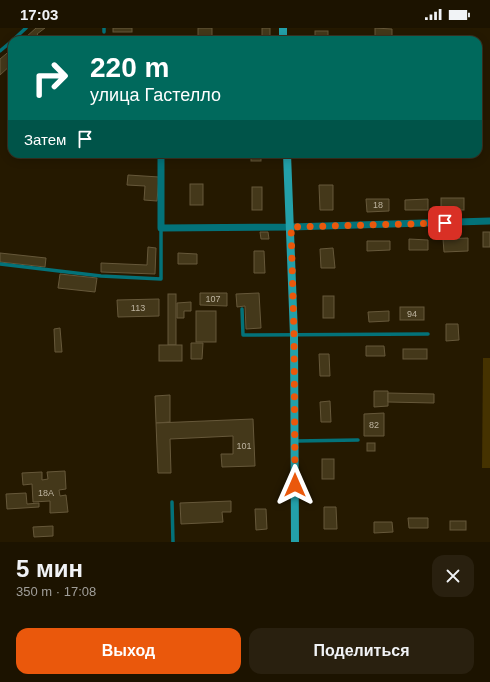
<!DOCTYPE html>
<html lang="ru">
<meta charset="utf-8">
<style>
:root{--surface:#1c1300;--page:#29200f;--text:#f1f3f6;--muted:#a09e99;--line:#3a3222;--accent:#ea580c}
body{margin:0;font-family:Arial,sans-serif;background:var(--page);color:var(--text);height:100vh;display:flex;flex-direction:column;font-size:15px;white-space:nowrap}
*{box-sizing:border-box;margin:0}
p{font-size:13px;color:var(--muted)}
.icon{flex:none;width:22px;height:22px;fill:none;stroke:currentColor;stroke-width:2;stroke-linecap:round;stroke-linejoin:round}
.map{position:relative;height:514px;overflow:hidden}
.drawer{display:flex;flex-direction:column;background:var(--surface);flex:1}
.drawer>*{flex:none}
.guide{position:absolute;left:8px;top:8px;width:474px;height:122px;border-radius:12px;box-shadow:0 2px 10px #0003,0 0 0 1px var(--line);background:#00695c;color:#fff;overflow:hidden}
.pin{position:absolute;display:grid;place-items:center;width:34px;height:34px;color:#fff;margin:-17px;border-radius:8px;box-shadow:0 2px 6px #0006}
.me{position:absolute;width:44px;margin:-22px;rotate:0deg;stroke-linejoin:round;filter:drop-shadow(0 0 3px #0008)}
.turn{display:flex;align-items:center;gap:14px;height:84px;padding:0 16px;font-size:18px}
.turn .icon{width:52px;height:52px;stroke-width:2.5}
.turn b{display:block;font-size:28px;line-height:34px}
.then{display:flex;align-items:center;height:38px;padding:0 16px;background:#0003;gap:8px;font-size:15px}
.round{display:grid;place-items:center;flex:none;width:42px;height:42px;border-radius:12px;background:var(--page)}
.overview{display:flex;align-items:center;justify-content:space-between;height:68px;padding:0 16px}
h1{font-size:24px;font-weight:800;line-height:30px}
.action{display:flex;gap:8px;margin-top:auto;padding:8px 16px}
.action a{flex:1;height:46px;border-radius:12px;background:var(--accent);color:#fff;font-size:16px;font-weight:800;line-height:46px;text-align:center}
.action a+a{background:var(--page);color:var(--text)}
.status{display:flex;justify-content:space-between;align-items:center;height:28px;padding:0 20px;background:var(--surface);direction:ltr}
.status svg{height:11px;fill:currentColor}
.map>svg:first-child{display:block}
.green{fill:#453200}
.building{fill:#44381a;stroke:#66583a}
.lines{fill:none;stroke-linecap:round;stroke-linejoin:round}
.lane{stroke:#037279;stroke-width:3.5}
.street{stroke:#037279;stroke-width:7}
.secondary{stroke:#23a0a9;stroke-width:8}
.route{stroke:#ea580c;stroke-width:7;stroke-dasharray:0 12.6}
.labels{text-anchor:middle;stroke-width:3;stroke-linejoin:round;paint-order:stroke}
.number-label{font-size:9px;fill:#beb4a0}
</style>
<div class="status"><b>17:03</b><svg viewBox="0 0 49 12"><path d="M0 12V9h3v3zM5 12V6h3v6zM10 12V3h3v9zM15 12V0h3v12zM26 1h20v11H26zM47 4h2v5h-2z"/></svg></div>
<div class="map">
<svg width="490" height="514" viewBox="0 0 490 514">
<rect width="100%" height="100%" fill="#251900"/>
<path class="green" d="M483,330H490V440H482Z"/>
<g class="building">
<path d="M36,0H45L37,6L42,12H28L26,9Z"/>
<rect x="113" y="0" width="19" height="4"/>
<rect x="198" y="0" width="14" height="12"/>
<rect x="262" y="0" width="8" height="11"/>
<path d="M375,0L392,1V12H375Z"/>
<rect x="315" y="3" width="13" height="9"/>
<path d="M12,21V36L0,47V31Z"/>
<rect x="193" y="126" width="10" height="4"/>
<rect x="251" y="126" width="10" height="7"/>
<path d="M318,126H329V128L318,129Z"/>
<path d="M128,147L159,149L157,173L144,172L145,158L127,157Z"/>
<rect x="190" y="156" width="13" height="21"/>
<path d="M319,157H333V182H320Z"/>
<rect x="252" y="159" width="10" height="23"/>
<rect x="441" y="170" width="23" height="12"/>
<path d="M366,171H389V183L367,184Z"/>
<path d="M428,171V182H405V172Z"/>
<path d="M260,204H268L269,211H261Z"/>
<rect x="483" y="204" width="7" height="15"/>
<path d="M468,210V223L444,224L443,211Z"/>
<path d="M409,211L428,212V222H409Z"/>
<path d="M367,213H390V222L367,223Z"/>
<path d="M148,219L156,220L155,246L101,244V235L147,237Z"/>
<path d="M333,220L335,240H321L320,221Z"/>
<path d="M254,223H264L265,245H254Z"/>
<path d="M0,225L46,230L45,239L0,234Z"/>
<path d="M178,225L197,226V236H178Z"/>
<path d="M60,246L97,250L95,264L58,260Z"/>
<path d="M200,265H227V278L200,277Z"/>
<path d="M259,265L261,300L246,301L245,278L237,279L236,266Z"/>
<rect x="168" y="266" width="8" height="51"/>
<rect x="323" y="268" width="11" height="22"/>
<path d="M159,271V288L118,289L117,272Z"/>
<path d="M191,274V283H184V290H177V275Z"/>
<rect x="400" y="279" width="24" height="13"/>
<rect x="196" y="283" width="20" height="31"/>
<path d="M389,283V293L369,294L368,284Z"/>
<path d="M446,296H458L459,312L446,313Z"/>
<path d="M60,300L62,324H55L54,301Z"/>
<path d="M191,315H203L202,331H191Z"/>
<rect x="159" y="317" width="23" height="16"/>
<path d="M366,318H384L385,328H366Z"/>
<rect x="403" y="321" width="24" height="10"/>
<path d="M319,326H329L330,348H320Z"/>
<path d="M374,363H388V378L374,379Z"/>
<path d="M388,365L434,366V375L388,374Z"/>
<path d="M170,367V394L156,395L155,368Z"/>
<path d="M330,373L331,394H321L320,374Z"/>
<path d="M384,385V408H364V386Z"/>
<path d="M253,391L255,438L222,439L221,426H233V408L170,411L171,445H158L156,395Z"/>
<rect x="367" y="415" width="8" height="8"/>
<rect x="322" y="431" width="12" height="20"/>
<path d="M65,443L66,461L59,462L60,468L66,467L68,484L50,485V473L33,474L32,456L23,457L22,445L42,444V452L48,451L47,444Z"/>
<path d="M26,465L27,476L39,475V479L7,481L6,466Z"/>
<path d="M231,473V484H222L223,494L181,496L180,475Z"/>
<path d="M324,479H336L337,501H324Z"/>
<path d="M255,481H266L267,501L256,502Z"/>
<path d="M408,490H428V500H409Z"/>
<rect x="450" y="493" width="16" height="9"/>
<path d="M374,494H392L393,504L374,505Z"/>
<path d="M53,498V508L34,509L33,499Z"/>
</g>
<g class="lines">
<g class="lane">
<path d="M104,0V4"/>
<path d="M13,12L26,0"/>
<path d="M0,23L12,13"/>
<path d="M0,236L101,248L161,251V200"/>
<path d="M242,281L243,307L428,306"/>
<path d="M296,413L358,412"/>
<path d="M172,474L173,514"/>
</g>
<path class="street" d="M161,126V200L291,199L490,193"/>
<g class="secondary">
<path d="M283,0V12"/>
<path d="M287,126L294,307L295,514"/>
</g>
</g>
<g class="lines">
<path class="route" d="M295,457L294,307L291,199L445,195"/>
</g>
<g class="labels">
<g class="number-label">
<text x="378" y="180">18</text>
<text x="213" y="274">107</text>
<text x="138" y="283">113</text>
<text x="412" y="289">94</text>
<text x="374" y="400">82</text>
<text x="244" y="421">101</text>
<text x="46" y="468">18А</text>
</g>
</g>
</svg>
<div class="pin" style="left:445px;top:195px;background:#d93025"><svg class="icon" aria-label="arrive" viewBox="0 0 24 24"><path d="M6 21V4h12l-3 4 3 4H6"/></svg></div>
<svg class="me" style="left:295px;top:457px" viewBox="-20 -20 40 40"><path d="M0-17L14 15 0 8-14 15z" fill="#ea580c" stroke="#fff" stroke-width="4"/></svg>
<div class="guide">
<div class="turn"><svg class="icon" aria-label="right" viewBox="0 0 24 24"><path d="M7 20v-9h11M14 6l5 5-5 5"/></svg><div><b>220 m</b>улица Гастелло</div></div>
<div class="then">Затем<svg class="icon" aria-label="arrive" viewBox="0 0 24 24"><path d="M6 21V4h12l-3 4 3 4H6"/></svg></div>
</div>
</div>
<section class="drawer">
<div class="overview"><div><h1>5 мин</h1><p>350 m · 17:08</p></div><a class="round"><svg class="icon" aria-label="close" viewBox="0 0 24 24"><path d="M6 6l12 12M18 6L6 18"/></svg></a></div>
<div class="action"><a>Выход</a><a>Поделиться</a></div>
</section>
